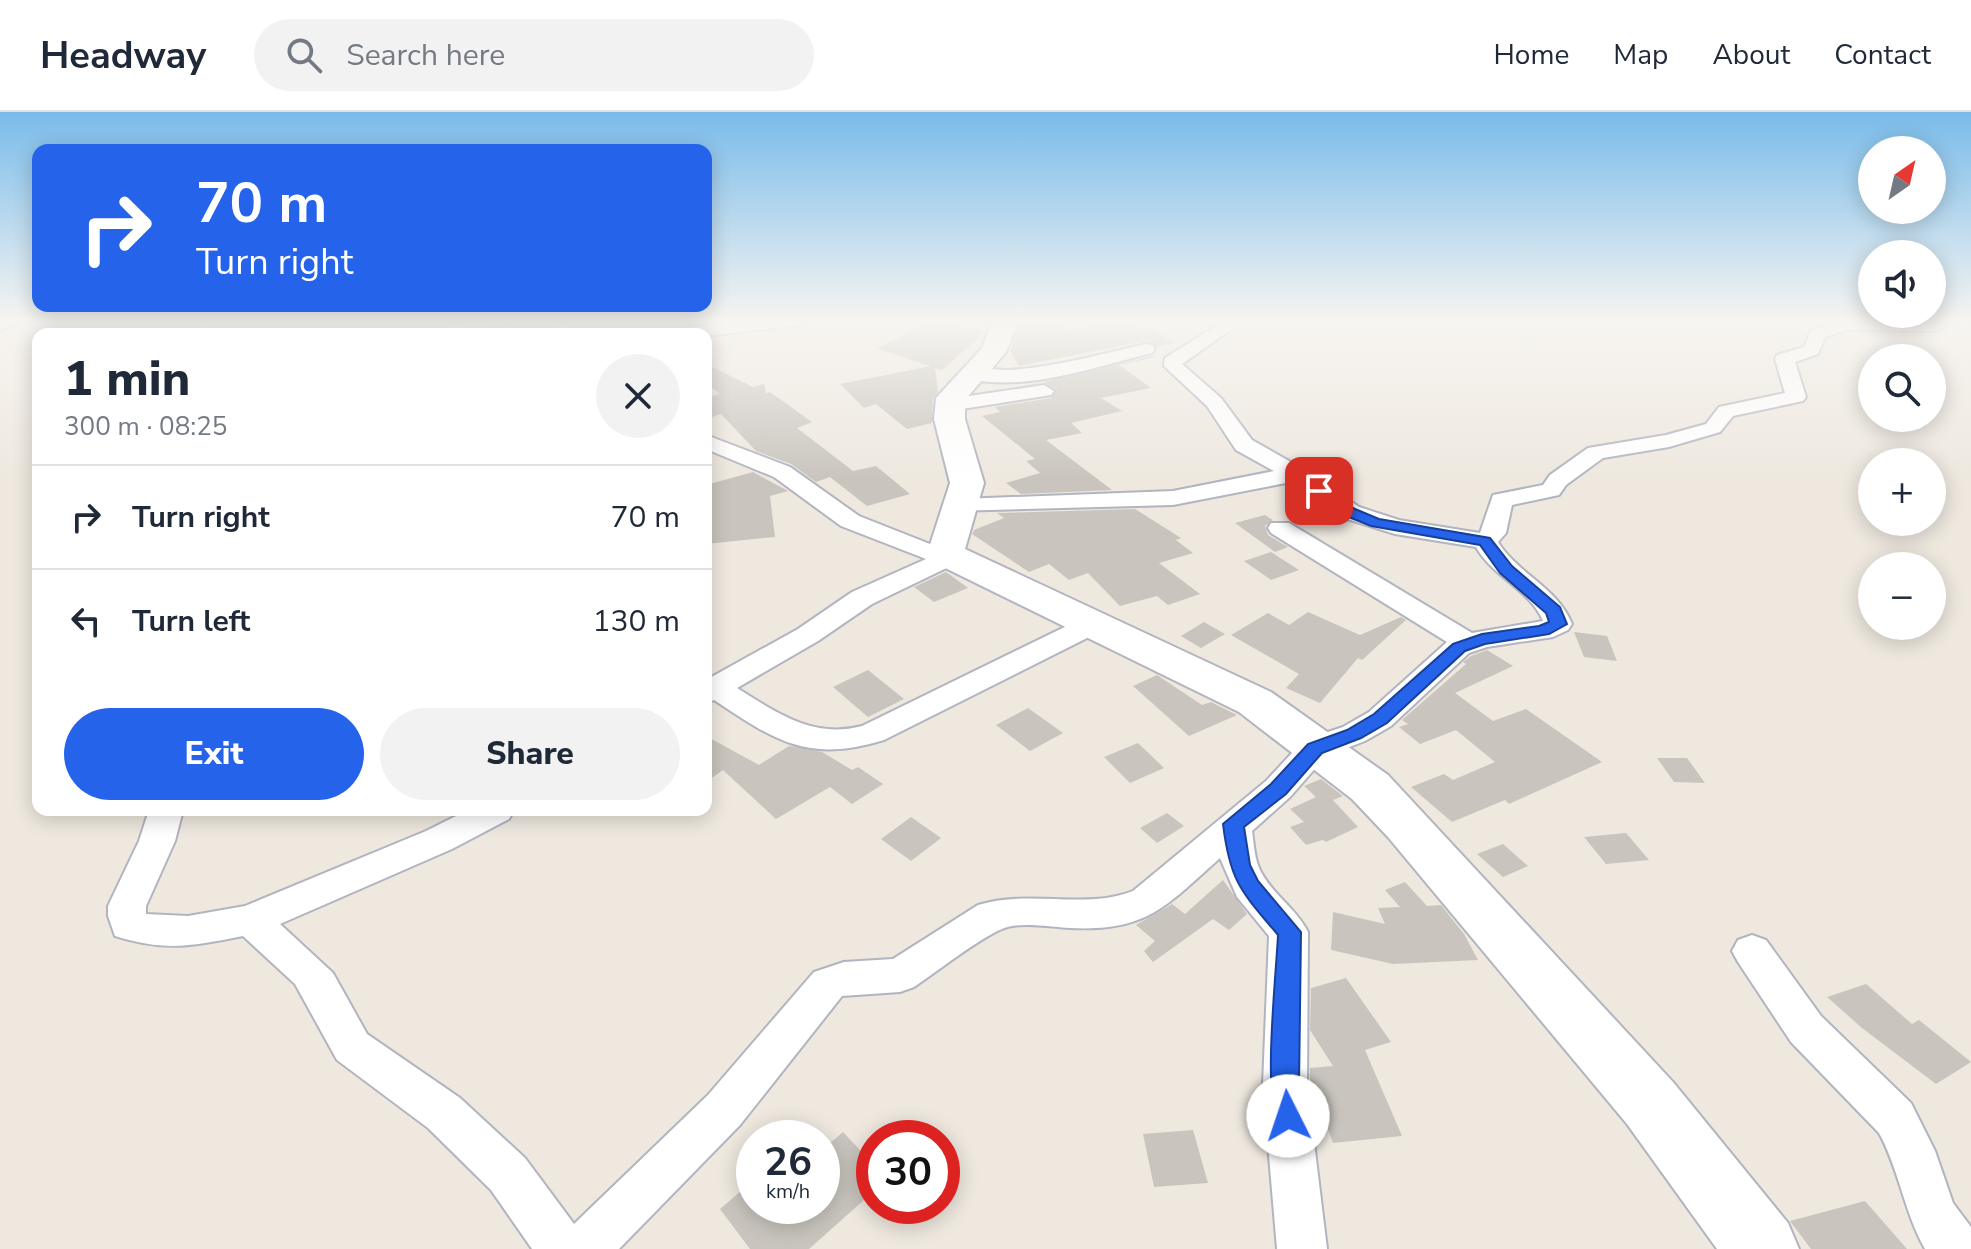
<!DOCTYPE html>
<meta charset="utf-8">
<style>
:root{--surface:#fff;--page:#f2f2f3;--text:#1f2937;--muted:#747a83;--line:#e0e1e3;--accent:#2563eb}
body{margin:0;font-family:"Nunito Sans",sans-serif;background:var(--page);color:var(--text);height:100vh;display:flex;flex-direction:column;font-size:30px;white-space:nowrap}
*{box-sizing:border-box;margin:0}
p{font-size:26px;color:var(--muted)}
.icon{flex:none;width:44px;height:44px;fill:none;stroke:currentColor;stroke-width:2;stroke-linecap:round;stroke-linejoin:round}
.map{position:relative;flex:1;overflow:hidden}
.drawer{position:absolute;left:32px;top:216px;width:680px;height:488px;display:flex;flex-direction:column;background:var(--surface);border-radius:16px;box-shadow:0 4px 20px #0003}
.drawer>*{flex:none}
.hud{position:absolute;left:32px;top:32px;width:680px;height:168px;border-radius:16px;box-shadow:0 4px 20px #0003;background:#2563eb;color:#fff;overflow:hidden}
.needle{width:52px;rotate:34deg}
.tools{position:absolute;left:1858px;top:24px;display:grid;gap:16px}
.tools a{display:grid;place-items:center;width:88px;height:88px;border-radius:50%;background:var(--surface);box-shadow:0 4px 20px #0003;font-size:40px}
.speed{position:absolute;left:736px;top:1008px;display:flex;gap:16px;font-size:40px;font-weight:700;text-align:center}
.speed>*{display:grid;place-content:center;width:104px;height:104px;border-radius:50%;background:var(--surface);box-shadow:0 4px 20px #0003;line-height:1}
.speed small{font-size:20px;font-weight:400}
.speed .limit{border:12px solid #d22;background:#fff;color:#111}
.pin{position:absolute;display:grid;place-items:center;width:68px;height:68px;color:#fff;margin:-34px;border-radius:16px;box-shadow:0 4px 12px #0006}
.me{position:absolute;width:88px;margin:-44px;rotate:356deg;stroke-linejoin:round;filter:drop-shadow(0 0 6px #0008)}
.turn{display:flex;align-items:center;gap:28px;height:168px;padding:0 32px;font-size:36px}
.turn .icon{width:104px;height:104px;stroke-width:2.5}
.turn b{display:block;font-size:56px;line-height:68px}
.round{display:grid;place-items:center;flex:none;width:84px;height:84px;border-radius:42px;background:var(--page)}
.headline{display:flex;align-items:center;justify-content:space-between;height:136px;padding:0 32px}
h1{font-size:48px;font-weight:800;line-height:60px}
.primary-button{display:flex;gap:16px;margin-top:auto;padding:16px 32px}
.primary-button a{flex:1;height:92px;border-radius:48px;background:var(--accent);color:#fff;font-size:32px;font-weight:800;line-height:92px;text-align:center}
.primary-button a+a{background:var(--page);color:var(--text)}
ul{padding:0;list-style:none}
li{display:flex;align-items:center;gap:24px;height:104px;padding:0 32px;border-top:2px solid var(--line)}
li div{flex:1}
li b{display:block;font-size:30px}
li em{font-style:normal}
header{display:flex;align-items:center;gap:48px;box-sizing:border-box;height:112px;padding:0 40px;background:var(--surface);border-bottom:2px solid var(--line)}
header strong{font-size:38px}
nav{display:flex;gap:44px;margin-inline-start:auto;font-size:28px}
.search{width:560px;height:72px;background:var(--page);display:flex;align-items:center;gap:20px;box-sizing:border-box;padding:0 28px;border-radius:44px;color:var(--muted);font-size:30px}
.map>svg:first-child{display:block}
.lines{fill:none;stroke-linecap:round;stroke-linejoin:round}
.stream{stroke:#74c5ee;stroke-width:5}
.building{fill:#c9c5be}
.street-casing{stroke:#b2b4bf;stroke-width:4}
.secondary-casing{stroke:#b2b4bf;stroke-width:4}
.street{fill:#fff;fill-rule:evenodd}
.secondary{fill:#fff;fill-rule:evenodd}
.route{fill:#2563eb;stroke:#184099;stroke-width:2}
</style>
<header>
<strong>Headway</strong>
<div class="search"><svg class="icon" aria-label="search" viewBox="0 0 24 24"><circle cx="10" cy="10" r="6"/><path d="M15 15l6 6"/></svg>Search here</div>
<nav><a>Home</a><a>Map</a><a>About</a><a>Contact</a></nav>
</header>
<div class="map">
<svg width="1971" height="1137" viewBox="0 0 1971 1137">
<rect width="100%" height="100%" fill="#eee8df"/>
<g class="lines">
<path class="stream" d="M0,218L26,208"/>
</g>
<g class="building">
<path d="M931,208L985,220L942,258L935,256L938,280L933,286L932,311L907,317L876,292L864,296L840,272L931,254L877,237Z"/>
<path d="M1022,208H1056L1068,219L1121,208L1137,217L1149,215L1175,231L1157,235L1145,229L1019,254L1010,239Z"/>
<path d="M1153,244L1156,245L1119,253L1151,276L1101,286L1122,299L1071,311L1082,321L1046,328L1112,378L1021,382L1006,371L1040,361L1026,349L1035,347L982,304L1000,300L995,295L1051,286L1057,278L1044,270Z"/>
<path d="M706,252L753,275L764,272L766,281L770,280L812,310L797,316L853,359L876,354L910,382L867,394L830,365L816,370L791,352L756,339L721,302L706,307V286L720,282L706,271Z"/>
<path d="M753,360L788,379L770,384L775,425L706,432V373Z"/>
<path d="M1135,397L1181,426L1176,428L1193,441L1159,451L1200,482L1168,493L1157,484L1120,494L1088,461L1069,468L1049,452L1029,460L972,422L974,418L1004,406L997,401Z"/>
<path d="M1265,403L1273,408L1265,414L1268,423L1288,435L1275,440L1235,411Z"/>
<path d="M1271,440L1299,458L1271,468L1244,449Z"/>
<path d="M946,460L968,476L934,490L914,475Z"/>
<path d="M1308,500L1360,523L1401,505L1406,508L1362,548L1358,546L1320,591L1286,576L1299,562L1231,523L1268,501L1289,513Z"/>
<path d="M1204,510L1225,522L1201,536L1181,524Z"/>
<path d="M1574,520L1607,524L1617,549L1584,545Z"/>
<path d="M1487,538L1513,554L1455,581L1493,609L1526,597L1602,650L1509,692L1505,688L1452,710L1411,675L1444,662L1453,668L1495,650L1456,618L1420,632L1399,615L1408,612L1402,608L1466,552L1463,550L1471,544Z"/>
<path d="M868,558L904,587L868,605L833,575Z"/>
<path d="M1157,563L1202,593L1211,590L1237,603L1189,624L1133,574Z"/>
<path d="M1028,596L1063,621L1030,639L996,613Z"/>
<path d="M706,624L759,653L789,634L822,640L852,658L858,655L883,672L852,692L830,675L776,707L723,658L706,670Z"/>
<path d="M1138,631L1164,656L1130,671L1104,645Z"/>
<path d="M1657,646H1687L1705,671L1674,670Z"/>
<path d="M1321,667L1343,684L1333,688L1358,715L1326,730L1323,728L1306,733L1290,715L1304,710L1290,697L1316,685L1304,674Z"/>
<path d="M1167,701L1184,714L1157,731L1140,716Z"/>
<path d="M911,705L941,726L911,749L881,727Z"/>
<path d="M1626,721L1649,748L1606,752L1584,725Z"/>
<path d="M1503,732L1528,754L1503,765L1477,742Z"/>
<path d="M1223,768L1247,802L1229,818L1213,807L1153,850L1144,839L1155,829L1136,813L1172,792L1185,802Z"/>
<path d="M1405,770L1427,794L1441,793L1464,822L1478,848L1393,852L1331,838L1333,800L1385,812L1378,796L1400,795L1385,778Z"/>
<path d="M1346,866L1391,930L1365,938L1402,1024L1333,1031L1310,967V956L1333,954L1310,918L1311,876Z"/>
<path d="M1866,872L1912,912L1919,908L1971,950L1936,972L1862,916L1827,885Z"/>
<path d="M1193,1018L1208,1071L1154,1075L1143,1022Z"/>
<path d="M843,1020L874,1053V1079L809,1137H750L720,1097L754,1068V1094H822V1038Z"/>
<path d="M1865,1089L1907,1137H1811L1790,1109Z"/>
</g>
<g class="lines">
<defs>
<g id="street">
<path d="M0,208H23L0,218Z"/>
<path d="M188,208H206L218,222H200Z"/>
<path d="M476,208H509L506,212L460,222H427L430,218Z"/>
<path d="M544,208H562L573,222H555Z"/>
<path d="M752,208H809L800,213L706,224L665,222L674,217Z"/>
<path d="M1216,208H1234L1233,216L1182,252L1221,286L1252,328L1303,357L1359,395L1399,408L1480,421L1493,383L1543,373L1550,363L1588,336L1666,323L1706,312L1719,295L1785,281L1775,247L1777,243L1804,235L1811,218L1846,208H1945L1948,212L1936,219L1848,218L1825,225L1818,242L1795,250L1806,285L1803,289L1733,304L1720,320L1669,335L1603,346L1566,373L1559,383L1512,393L1506,421L1498,430C1518,462 1558,476 1572,512L1568,518L1553,525L1487,535L1469,541L1391,614L1365,629L1326,644L1290,685L1252,719C1254,731 1254,746 1260,758C1271,781 1296,796 1308,820L1307,973L1327,1137H1277L1263,973L1269,824L1237,785L1220,746C1166,794 1147,820 1070,816C1049,815 1021,809 1002,817C978,827 938,859 914,875L900,880L842,884L740,1013L619,1137H532L491,1078L428,1016L337,948L295,872L243,824C192,834 166,840 115,824L108,804V794L139,729L149,698H183L175,729L146,794V802L188,804L245,794L426,719L468,698H514L509,707L452,737L280,812L333,861L367,922L460,986L525,1046L574,1112L708,983L814,860L844,850L893,847L978,793C1030,777 1085,798 1133,779L1266,669L1304,628L1343,615L1369,600L1447,530L1271,421L1268,416L1271,411H1289L1472,521L1543,509C1531,479 1492,464 1476,435L1395,422L1341,405L1291,370L1173,393L953,399L949,394L953,389L961,387L1173,379L1274,359L1236,338L1207,294L1164,254L1165,246L1216,214Z"/>
<path d="M1146,232L1152,233L1155,237L1152,241C1094,255 1025,281 965,266L962,262C972,252 996,259 1010,258C1056,255 1102,242 1146,232Z"/>
<path d="M1044,273L1054,279L1051,283L949,299L939,293L949,287Z"/>
<path d="M706,323L790,355L859,404L930,432L954,436L963,445L959,450L872,492L818,529L737,576C777,601 813,627 862,614L1081,507L1091,505L1101,507L1105,513L1101,519L884,628C808,651 777,630 714,588L706,591V568L798,517L852,480L926,447L841,414L774,365L706,337Z"/>
<path d="M1752,823L1766,828L1821,904L1911,991L1935,1039L1953,1091L1971,1115V1137H1925C1904,1100 1899,1057 1879,1021L1791,930L1738,850L1732,839L1738,828Z"/>
</g>
<path id="secondary" d="M993,208H1019L1006,240L965,288V307L984,371L965,437L1271,580L1388,663L1673,970L1788,1111L1799,1137H1717L1627,1012L1388,725L1352,687L1239,600L933,450L927,442L950,371L934,307L936,286L982,236Z"/>
</defs>
<use href="#street" class="street-casing"/>
<use href="#secondary" class="secondary-casing"/>
<use href="#street" class="street"/>
<use href="#secondary" class="secondary"/>
</g>
<linearGradient id="sky" x2="0" y2="1"><stop stop-color="#79bbea"/><stop offset="0.57" stop-color="#f7f5f1"/><stop offset="1" stop-color="#f7f5f1" stop-opacity="0"/></linearGradient>
<rect width="1971" height="367" fill="url(#sky)"/>
<path class="route" d="M1319,374L1355,397L1379,407L1490,426L1512,454L1560,495L1567,512L1549,522L1485,532L1465,539L1387,611L1361,626L1322,641L1286,682L1244,715L1250,753L1258,769L1301,820L1299,973L1302,1004L1298,1013L1288,1017L1278,1013C1263,980 1276,865 1278,823C1241,779 1230,770 1223,712L1271,672L1308,632L1347,618L1374,602L1453,532L1482,522L1539,514L1549,510L1546,501L1500,461L1480,433L1371,414L1344,403L1314,382V376Z"/>
</svg>
<div class="tools">
<a><svg class="needle" viewBox="-14 -14 28 28"><path d="M0-13l5 13h-10z" fill="#e53935"/><path d="M0 13l5-13h-10z" fill="#747a83"/></svg></a>
<a><svg class="icon" aria-label="sound" viewBox="0 0 24 24"><path d="M4 9h4l5-4v14l-5-4H4zM17 9q2 3 0 6"/></svg></a>
<a><svg class="icon" aria-label="search" viewBox="0 0 24 24"><circle cx="10" cy="10" r="6"/><path d="M15 15l6 6"/></svg></a>
<a>+</a>
<a>−</a>
</div>
<div class="speed"><div>26<small>km/h</small></div><div class="limit">30</div></div>
<div class="pin" style="left:1319px;top:379px;background:#d93025"><svg class="icon" aria-label="arrive" viewBox="0 0 24 24"><path d="M6 21V4h12l-3 4 3 4H6"/></svg></div>
<svg class="me" style="left:1288px;top:1004px" viewBox="-20 -20 40 40"><circle r="19" fill="#fff"/><path d="M0-13L10 11 0 6-10 11z" fill="#2563eb"/></svg>
<div class="hud">
<div class="turn"><svg class="icon" aria-label="right" viewBox="0 0 24 24"><path d="M7 20v-9h11M14 6l5 5-5 5"/></svg><div><b>70 m</b>Turn right</div></div>
</div>
<section class="drawer">
<div class="headline"><div><h1>1 min</h1><p>300 m · 08:25</p></div><a class="round"><svg class="icon" aria-label="close" viewBox="0 0 24 24"><path d="M6 6l12 12M18 6L6 18"/></svg></a></div>
<ul>
<li><svg class="icon" aria-label="right" viewBox="0 0 24 24"><path d="M7 20v-9h11M14 6l5 5-5 5"/></svg><div><b>Turn right</b></div><em>70 m</em></li>
<li><svg class="icon" aria-label="left" viewBox="0 0 24 24"><path d="M17 20v-9H6M10 6l-5 5 5 5"/></svg><div><b>Turn left</b></div><em>130 m</em></li>
</ul>
<div class="primary-button"><a>Exit</a><a>Share</a></div>
</section>
</div>
